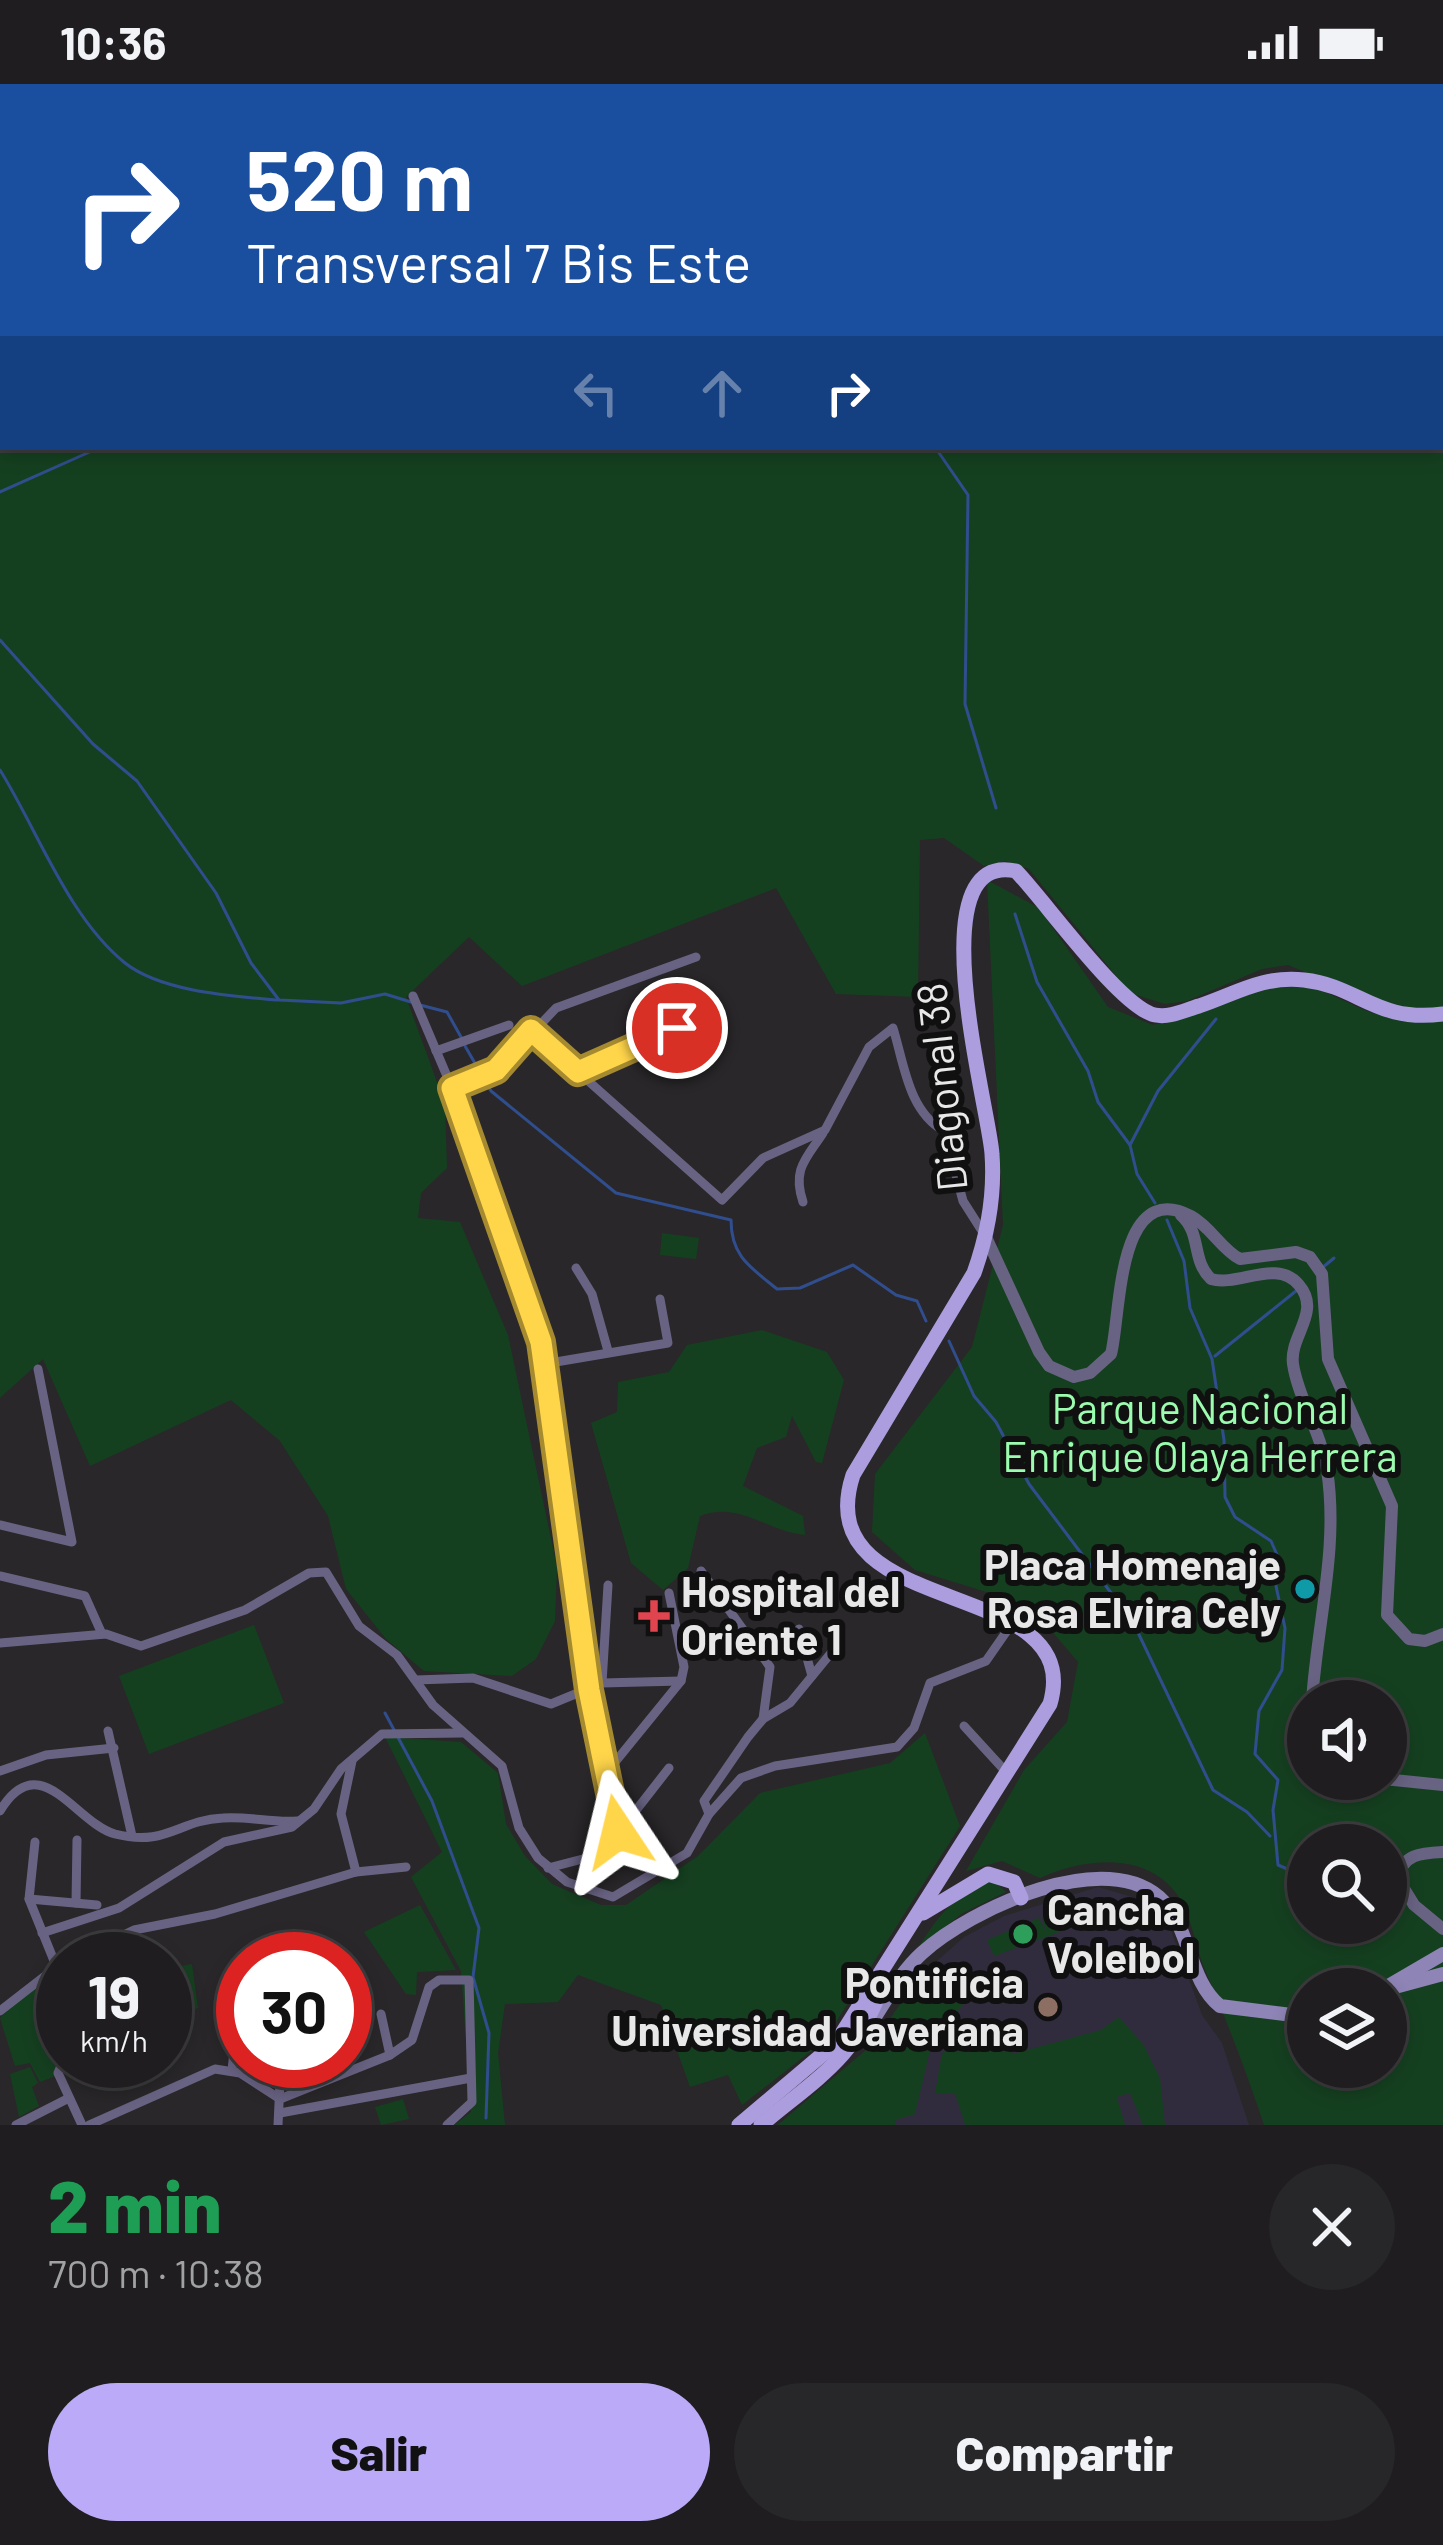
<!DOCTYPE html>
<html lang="es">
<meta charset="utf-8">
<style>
:root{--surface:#1f1d1f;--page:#272628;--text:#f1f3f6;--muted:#a1a2a4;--line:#3c3b3d;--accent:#baaaf7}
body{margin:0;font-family:Barlow,sans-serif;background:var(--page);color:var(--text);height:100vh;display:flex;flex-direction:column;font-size:45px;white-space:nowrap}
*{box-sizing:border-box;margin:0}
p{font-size:39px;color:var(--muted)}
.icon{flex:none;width:66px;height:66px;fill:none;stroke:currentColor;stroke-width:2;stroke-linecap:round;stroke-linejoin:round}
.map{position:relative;height:2041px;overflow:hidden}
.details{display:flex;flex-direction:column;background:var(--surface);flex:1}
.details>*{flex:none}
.banner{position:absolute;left:0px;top:0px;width:1443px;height:366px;box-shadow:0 6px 18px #0003,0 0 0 3px var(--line);background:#1a4fa0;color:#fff;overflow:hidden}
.controls{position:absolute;left:1287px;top:1596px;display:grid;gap:24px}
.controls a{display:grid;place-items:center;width:120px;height:120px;border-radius:50%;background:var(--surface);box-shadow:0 6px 18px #0003,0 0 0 3px var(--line);font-size:60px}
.speed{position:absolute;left:36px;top:1848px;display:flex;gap:24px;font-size:60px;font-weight:700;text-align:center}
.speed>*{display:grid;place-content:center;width:156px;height:156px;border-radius:50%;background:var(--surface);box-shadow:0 6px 18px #0003,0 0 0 3px var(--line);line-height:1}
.speed small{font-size:30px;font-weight:400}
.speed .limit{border:18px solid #d22;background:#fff;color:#111}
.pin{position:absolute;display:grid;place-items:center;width:102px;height:102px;color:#fff;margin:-51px;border:6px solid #fff;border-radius:50%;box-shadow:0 3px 12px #0007}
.me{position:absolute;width:132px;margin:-66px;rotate:350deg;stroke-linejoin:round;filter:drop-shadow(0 0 9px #0008)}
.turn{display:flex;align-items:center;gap:42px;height:252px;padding:0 48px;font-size:54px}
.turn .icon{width:156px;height:156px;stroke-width:2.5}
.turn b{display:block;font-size:84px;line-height:102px}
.lanes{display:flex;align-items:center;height:114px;padding:0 48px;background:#0003;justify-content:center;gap:60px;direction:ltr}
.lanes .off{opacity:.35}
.round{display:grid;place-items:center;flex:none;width:126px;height:126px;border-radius:63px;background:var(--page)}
.headline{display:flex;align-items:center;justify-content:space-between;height:204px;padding:0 48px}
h1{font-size:72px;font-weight:800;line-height:90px;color:#1e9e55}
.primary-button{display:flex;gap:24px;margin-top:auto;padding:24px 48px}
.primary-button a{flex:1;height:138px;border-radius:72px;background:var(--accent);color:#111;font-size:48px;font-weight:800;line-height:138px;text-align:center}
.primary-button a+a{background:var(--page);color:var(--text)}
.status{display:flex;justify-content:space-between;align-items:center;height:84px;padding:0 60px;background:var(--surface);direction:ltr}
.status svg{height:33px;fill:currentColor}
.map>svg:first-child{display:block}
.education{fill:#302c3d}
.green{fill:#154020;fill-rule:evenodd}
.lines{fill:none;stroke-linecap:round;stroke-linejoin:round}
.stream{stroke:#304e8e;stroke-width:3}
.minor{stroke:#696383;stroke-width:9}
.tertiary{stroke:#696383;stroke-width:12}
.secondary{stroke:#8e84b6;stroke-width:14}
.primary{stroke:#ab9dde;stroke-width:15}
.route-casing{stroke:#a68a30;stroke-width:30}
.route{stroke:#ffd54a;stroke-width:21}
.culture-dot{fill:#0f9aa8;stroke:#111011;stroke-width:4.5}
.health-dot{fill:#e0444e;stroke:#111011;stroke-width:4.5}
.leisure-dot{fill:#2e9e5b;stroke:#111011;stroke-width:4.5}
.education-dot{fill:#8d6e63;stroke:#111011;stroke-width:4.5}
.labels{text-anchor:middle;stroke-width:12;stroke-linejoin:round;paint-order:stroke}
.street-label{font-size:42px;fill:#e9e8e9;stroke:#111011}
.park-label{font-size:42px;fill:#9bfcaf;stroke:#111011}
.poi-label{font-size:42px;font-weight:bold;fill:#e9e8e9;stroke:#111011;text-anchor:end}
</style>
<div class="status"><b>10:36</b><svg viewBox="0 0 49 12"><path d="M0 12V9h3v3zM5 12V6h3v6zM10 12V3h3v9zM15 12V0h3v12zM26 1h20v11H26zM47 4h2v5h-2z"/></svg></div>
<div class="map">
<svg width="1443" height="2041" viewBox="0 0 1443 2041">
<rect width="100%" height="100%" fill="#292729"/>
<path class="education" d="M1098,1803L1146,1817L1168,1838L1202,1931L1222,1959L1249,2041H778L873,1960L919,1893L964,1853L1004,1832Z"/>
<g class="green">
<path d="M0,0H1443V927L1407,929L1288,881L1262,885L1187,917L1165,920L1130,909L1029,785L1005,777L984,782L944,754L920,756L918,913L836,910L776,804L522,902L469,853L406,913L445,1020L447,1084L421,1109L418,1134L460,1138L508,1251L557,1483L555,1537L536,1575L512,1592L424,1587L386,1555L346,1505L328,1432L280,1357L231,1316L90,1382L43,1275L0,1314ZM3,3H1440V363H3Z"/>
<path d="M987,796L1039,824L1108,923L1153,941L1284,899L1314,903L1369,928L1403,935L1443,932V2041H1264C1246,1987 1227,1937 1205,1886C1195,1862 1192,1831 1176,1809C1144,1766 1081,1775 1040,1794L1002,1777L966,1787L1024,1686L1067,1638L1078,1578L1050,1545L993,1510L915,1486L872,1448L875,1390L972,1263L1003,1141ZM1308,1617H1386V1695H1308ZM1308,1761H1386V1839H1308ZM1308,1905H1386V1983H1308Z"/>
<path d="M662,1149L699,1154L696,1175L660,1171Z"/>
<path d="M762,1246L827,1268L844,1296L822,1379L816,1378L792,1332L786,1353L757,1364L743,1402L803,1432L805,1451C766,1447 740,1417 700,1432L688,1484L663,1506L631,1479L591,1339L617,1328L618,1298L669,1288L687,1261Z"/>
<path d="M254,1541L284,1619L149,1670L119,1592Z"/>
<path d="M925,1649L960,1742L824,1957L742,2021L728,1991L690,2003L661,1921L578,1891L558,1918L505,1920L498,1969L505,2041H454L471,2028L461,1887L411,1793L442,1768L385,1653L461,1658L498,1689L506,1740L525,1772L552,1800L601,1821H626L698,1772L760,1709L890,1679Z"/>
<path d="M993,1796L1006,1808L961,1830L916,1867C935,1837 957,1804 993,1796Z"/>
<path d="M1090,1819L1095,1835L994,1872L987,1856L1039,1834L1046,1848L1042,1833Z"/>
<path d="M420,1821L456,1886L417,1888L416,1911L406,1910L364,1848Z"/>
<path d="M192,1880L198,1924L165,1937V1885Z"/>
<path d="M53,1882L63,1907V1977H152L91,2003L80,1983L40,1998L30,1979L15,1982L0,1934Z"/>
<path d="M953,1898L966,1916L931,1962L915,2030L895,2036L896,2041H778L873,1960L911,1904Z"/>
<path d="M1119,1933L1143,1960L1160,1994L1165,2041H1143L1130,2009L1117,2013L1125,2041H965L955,2009L935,2010L942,1969L965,1962L968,1969L1007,1957L1012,1970L1101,1946Z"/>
<path d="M30,1983L38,1999L32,2003L39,2022L19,2033L10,1990Z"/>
<path d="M403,2015L409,2035L381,2041L375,2023Z"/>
</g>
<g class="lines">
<g class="stream">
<path d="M777,0L779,3"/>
<path d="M668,3L673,0"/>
<path d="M935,363L968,411L965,620L996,724"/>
<path d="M0,408L94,366L137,363"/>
<path d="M0,556L93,660L137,697L216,809L251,879L279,916L341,919L385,910L411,918"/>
<path d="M0,686C38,747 68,833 125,879C162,908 232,912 277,916"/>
<path d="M1015,830L1037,898L1088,987L1098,1018L1130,1061L1137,1090L1155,1119"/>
<path d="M420,921L447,928L461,953"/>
<path d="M465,962L491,1007L616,1109L731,1136C731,1172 750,1183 777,1205L800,1204L853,1181L896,1211L917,1217L926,1237"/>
<path d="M1130,1061L1158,1007L1216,935"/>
<path d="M1167,1136L1184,1177L1190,1224L1212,1275L1224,1356L1225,1413L1235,1433L1271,1457L1278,1473L1276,1502L1285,1544L1282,1586L1259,1627L1255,1670L1278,1696L1273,1726L1278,1781L1308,1794"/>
<path d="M1322,1184L1334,1174"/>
<path d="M949,1257L974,1312L996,1338L1029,1400L1133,1538L1213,1706L1247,1728L1270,1752"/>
<path d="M1215,1272L1296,1207"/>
<path d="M385,1629L432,1717L479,1844L473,1893L489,1949L486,2034"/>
</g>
<g class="minor">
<path d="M413,912L452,1004L541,1258L589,1606L618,1748"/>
<path d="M531,946L722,1116L763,1074L825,1046L869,963L893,944C904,979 908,1027 944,1047L963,1117L984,1150"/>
<path d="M436,967L509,941"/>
<path d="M579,988L710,930"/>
<path d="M452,1004L497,986L556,924L696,873"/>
<path d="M803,1118C792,1085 806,1075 823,1049"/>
<path d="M576,1184L592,1210L608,1267"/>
<path d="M544,1280L668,1259L660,1215"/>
<path d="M0,1441L72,1458L38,1285"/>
<path d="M701,1487L770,1583L763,1635"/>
<path d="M0,1492L85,1512L102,1550"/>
<path d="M799,1545L812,1592"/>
<path d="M0,1559L106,1550L141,1562L245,1526L309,1489L326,1488L359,1542L397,1571L433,1621L502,1682L519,1744L538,1774L567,1798L613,1813L687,1769L709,1730L741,1694L775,1682L897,1663L914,1644L930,1599L986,1577L1011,1541"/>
<path d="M416,1596L473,1594L551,1620L602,1599L681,1597"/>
<path d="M602,1599L608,1501"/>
<path d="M964,1642L1007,1689"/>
<path d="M108,1647L132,1752"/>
<path d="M352,1677L341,1730L356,1788"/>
<path d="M0,1687L46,1671L114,1664"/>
<path d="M607,1688L681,1597L684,1583L669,1509"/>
<path d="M0,1727C40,1661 75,1739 115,1750C167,1763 178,1736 223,1734C248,1732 272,1739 297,1737"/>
<path d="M709,1730L704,1717L748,1653L763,1635L790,1619L840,1558"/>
<path d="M35,1758L29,1815L63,1899"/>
<path d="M548,1784L602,1770L669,1684"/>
<path d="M29,1815L97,1821"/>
<path d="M76,1819L77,1756"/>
<path d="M42,1849L119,1824L224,1758L292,1743L314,1725L341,1685L382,1650L462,1649"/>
<path d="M74,1875L134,1846L215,1830L356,1788L406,1783"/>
<path d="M0,1927L63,1878"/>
<path d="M381,1930L390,1971"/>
<path d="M165,1944L186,1934"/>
<path d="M63,1977L58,1989L82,2041"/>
<path d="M232,1986L242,1895"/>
<path d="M280,2029L471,1994"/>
<path d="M16,2041L69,2014"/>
<path d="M89,2041L215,1985L240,1989L280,2015L390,1971L412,1956L429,1903L439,1896H469L472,2018L447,2041"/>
<path d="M278,2041L281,1977"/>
</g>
<g class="tertiary">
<path d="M1181,1131C1202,1150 1191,1176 1211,1195C1238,1203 1277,1174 1299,1201C1322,1228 1289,1252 1293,1280C1298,1314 1321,1348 1327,1386C1339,1463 1317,1540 1312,1617"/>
<path d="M986,1153L1039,1268L1049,1282L1074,1293L1090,1289L1111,1270C1121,1233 1116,1093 1191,1132C1211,1143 1221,1165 1240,1175L1296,1168L1310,1173L1322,1190L1328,1275L1392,1422L1387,1531L1409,1555L1425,1557L1443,1550"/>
<path d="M1384,1695L1443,1701"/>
<path d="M1443,1768C1421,1769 1402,1770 1398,1795L1414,1821L1443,1845"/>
</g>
<g class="secondary">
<path d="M1395,1903L1443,1890"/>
<path d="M1383,1905L1443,1870"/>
<path d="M873,1936C888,1913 901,1888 922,1869C969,1826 1109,1759 1164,1818C1191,1847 1189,1897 1220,1922L1308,1933"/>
</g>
<g class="primary">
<path d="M923,1829L988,1790L1014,1798L1021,1814"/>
<path d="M739,2041L836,1959L1050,1620C1088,1490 805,1538 853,1391L974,1189C988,1150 995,1112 992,1070C990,1028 916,765 1016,787C1045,817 1121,924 1155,931C1170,934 1185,926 1199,922C1235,910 1264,891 1304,896C1359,902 1376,939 1443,930"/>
<path d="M761,2041C816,1995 857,1973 882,1902"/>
</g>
</g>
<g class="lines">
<defs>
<path id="route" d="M618,1748L589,1606L541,1258L452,1004L496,986L531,946L578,988L677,944"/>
</defs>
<use href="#route" class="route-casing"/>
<use href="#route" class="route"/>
</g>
<circle class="culture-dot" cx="1305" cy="1505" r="12"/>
<path class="health-dot" d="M648 1514h12v12h12v12h-12v12h-12v-12h-12v-12h12z"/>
<circle class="leisure-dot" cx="1023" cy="1850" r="12"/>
<circle class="education-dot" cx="1048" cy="1923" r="12"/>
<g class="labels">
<g class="street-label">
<text transform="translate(942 1003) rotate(-96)" y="15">Diagonal 38</text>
</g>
<g class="park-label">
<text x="1200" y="1340">Parque Nacional<tspan x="1200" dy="48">Enrique Olaya Herrera</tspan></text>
</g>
<g class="poi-label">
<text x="1281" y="1496">Placa Homenaje<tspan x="1281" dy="48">Rosa Elvira Cely</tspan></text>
<text x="681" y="1523" text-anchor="start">Hospital del<tspan x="681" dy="48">Oriente 1</tspan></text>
<text x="1047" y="1841" text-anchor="start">Cancha<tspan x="1047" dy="48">Voleibol</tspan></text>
<text x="1024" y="1914">Pontificia<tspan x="1024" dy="48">Universidad Javeriana</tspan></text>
</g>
</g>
</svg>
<div class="controls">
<a><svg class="icon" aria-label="sound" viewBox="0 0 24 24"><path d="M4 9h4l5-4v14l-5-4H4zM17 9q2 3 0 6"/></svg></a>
<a><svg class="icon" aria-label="search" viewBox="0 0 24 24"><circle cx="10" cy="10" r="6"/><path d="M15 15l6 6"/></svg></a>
<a><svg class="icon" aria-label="layers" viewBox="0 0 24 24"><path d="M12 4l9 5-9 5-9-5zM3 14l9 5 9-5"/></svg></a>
</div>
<div class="speed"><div>19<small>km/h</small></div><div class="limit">30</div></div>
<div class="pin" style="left:677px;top:944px;background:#d93025"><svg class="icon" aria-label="arrive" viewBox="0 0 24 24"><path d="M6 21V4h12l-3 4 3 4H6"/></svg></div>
<svg class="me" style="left:618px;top:1748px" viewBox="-20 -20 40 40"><path d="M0-17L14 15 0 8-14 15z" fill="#ffd54a" stroke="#fff" stroke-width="4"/></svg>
<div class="banner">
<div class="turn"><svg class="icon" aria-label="right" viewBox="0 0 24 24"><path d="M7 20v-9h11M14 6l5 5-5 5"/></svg><div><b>520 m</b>Transversal 7 Bis Este</div></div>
<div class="lanes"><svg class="icon off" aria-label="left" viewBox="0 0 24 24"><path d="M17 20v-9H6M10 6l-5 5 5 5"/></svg><svg class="icon off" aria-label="ahead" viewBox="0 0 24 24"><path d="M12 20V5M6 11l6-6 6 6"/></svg><svg class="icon" aria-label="right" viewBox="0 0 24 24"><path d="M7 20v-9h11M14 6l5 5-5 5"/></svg></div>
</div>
</div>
<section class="details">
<div class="headline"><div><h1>2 min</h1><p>700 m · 10:38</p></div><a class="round"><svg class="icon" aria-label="close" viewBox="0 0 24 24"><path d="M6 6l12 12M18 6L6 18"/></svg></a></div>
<div class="primary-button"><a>Salir</a><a>Compartir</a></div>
</section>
